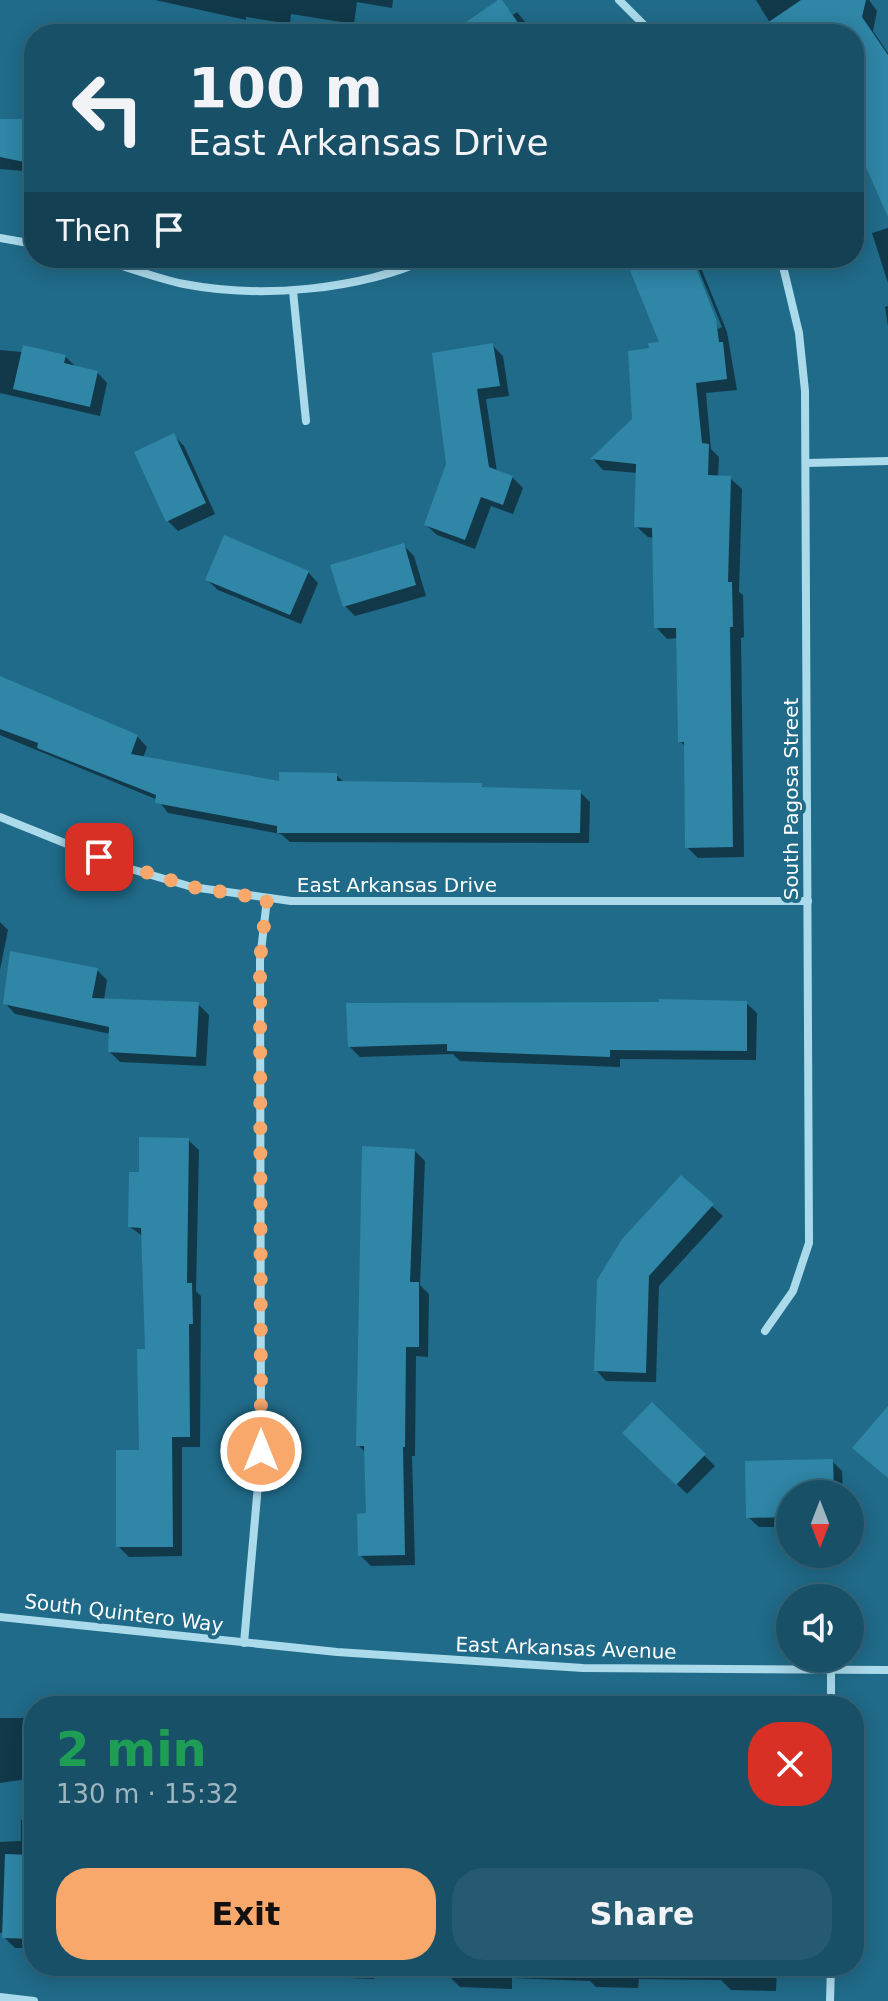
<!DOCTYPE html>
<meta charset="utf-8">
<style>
:root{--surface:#185067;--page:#255a70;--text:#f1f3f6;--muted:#9fb5c0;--line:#36677b;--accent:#f8a86b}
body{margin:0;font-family:"DejaVu Sans",sans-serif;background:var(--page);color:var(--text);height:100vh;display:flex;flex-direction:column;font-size:30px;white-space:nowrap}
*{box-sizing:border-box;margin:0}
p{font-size:26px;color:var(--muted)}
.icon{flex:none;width:44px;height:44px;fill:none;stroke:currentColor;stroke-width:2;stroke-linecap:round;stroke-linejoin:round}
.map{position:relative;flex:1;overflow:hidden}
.side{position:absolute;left:24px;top:1696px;width:840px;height:280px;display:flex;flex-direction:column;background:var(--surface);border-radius:32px;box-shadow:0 4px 20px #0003,0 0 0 2px var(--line)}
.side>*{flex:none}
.banner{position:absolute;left:24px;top:24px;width:840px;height:244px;border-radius:32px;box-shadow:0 4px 20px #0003,0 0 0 2px var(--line);background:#185067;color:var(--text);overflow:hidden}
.needle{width:52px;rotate:180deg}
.controls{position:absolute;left:776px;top:1480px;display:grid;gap:16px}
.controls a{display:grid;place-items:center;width:88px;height:88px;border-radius:50%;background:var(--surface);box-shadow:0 4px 20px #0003,0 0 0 2px var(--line);font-size:40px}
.pin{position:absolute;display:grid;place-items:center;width:68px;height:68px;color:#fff;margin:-34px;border-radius:16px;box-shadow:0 4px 12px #0006}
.me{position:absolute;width:88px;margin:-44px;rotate:0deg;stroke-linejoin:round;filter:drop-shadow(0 0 6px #0008)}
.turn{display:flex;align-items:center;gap:28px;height:168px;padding:0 32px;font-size:36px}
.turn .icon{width:104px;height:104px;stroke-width:2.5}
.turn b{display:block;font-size:56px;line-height:68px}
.then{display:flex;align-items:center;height:76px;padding:0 32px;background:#0003;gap:16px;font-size:30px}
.round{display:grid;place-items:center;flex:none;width:84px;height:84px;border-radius:32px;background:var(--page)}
.head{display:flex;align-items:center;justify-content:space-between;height:136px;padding:0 32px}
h1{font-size:48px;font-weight:700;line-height:60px;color:#1e9e55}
.button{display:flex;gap:16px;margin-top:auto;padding:16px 32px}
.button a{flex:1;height:92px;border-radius:32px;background:var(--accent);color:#111;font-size:32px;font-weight:700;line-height:92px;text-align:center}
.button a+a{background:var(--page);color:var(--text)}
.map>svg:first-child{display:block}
.shadow{fill:#0007}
.building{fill:#2f86a6}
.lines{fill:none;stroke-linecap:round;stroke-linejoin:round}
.minor{stroke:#abdaeb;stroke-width:8}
.route{stroke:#f8a86b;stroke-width:14;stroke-dasharray:0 25.2}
.labels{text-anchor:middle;stroke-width:8;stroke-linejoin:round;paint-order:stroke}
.street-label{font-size:20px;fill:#fff;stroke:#206b89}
</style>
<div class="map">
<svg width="888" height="2001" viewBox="0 0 888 2001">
<rect width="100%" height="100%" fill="#206b89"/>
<g class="shadow">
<path d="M155,0H393L392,8L357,2L354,24L291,14L290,24L246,17V20Z"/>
<path d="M756,0H869L877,11L873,31L888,53V212L864,158L854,163V34H764L770,23Z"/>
<path d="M500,1L513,15L517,12L535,34H453Z"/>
<path d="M0,121H34V172L0,169Z"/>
<path d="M888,228V283L872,233Z"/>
<path d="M627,258H689L718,329L722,327L694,258H697L727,332L737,390L706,393L711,449L719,457L718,477L730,478L742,489L739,592L743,595L744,637L741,638L744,857L698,858L687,847L686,747L680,741L678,638L667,639L656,627L654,538L648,537L636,526L638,473L603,470L593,459L634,420L651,350L662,344Z"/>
<path d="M888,306V326L885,307Z"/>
<path d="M492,345L503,356L509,396L486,399L497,472L512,477L523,488L513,514L491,506L475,549L437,535L426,525Z"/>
<path d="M0,350L65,356L77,368L97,372L107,383L100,416L0,393Z"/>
<path d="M174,436L184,446L215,514L178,531L168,521Z"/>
<path d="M403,545L414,556L426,596L355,616L345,606Z"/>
<path d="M308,572L318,583L301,624L218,590L207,580Z"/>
<path d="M0,679L137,736L147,747L143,758L280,783L336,775L345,783L481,785L485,789L580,792L590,802L589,843L290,842L281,834L168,813L158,800L0,735Z"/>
<path d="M0,922L8,930L0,970Z"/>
<path d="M97,970L107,980L104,1000L198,1004L209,1015L206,1066L120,1062L110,1052L111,1034L15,1014L5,1003Z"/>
<path d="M746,1003L757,1013L756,1060L620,1059V1067L460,1061L453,1054L360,1057L350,1047Z"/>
<path d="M188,1140L199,1150L196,1291L201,1296L200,1447H182V1556L129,1557L118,1546L141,1452L147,1351L144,1237L130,1227L141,1174Z"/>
<path d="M415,1151L425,1161L420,1285L429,1294L428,1357L416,1356L415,1456H412L415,1565L371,1566L360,1555L368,1515L366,1453L358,1445Z"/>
<path d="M681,1178L723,1216L659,1286L656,1382L606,1381L596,1370Z"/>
<path d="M652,1405L715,1466L687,1494L625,1433Z"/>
<path d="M832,1461L842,1471L843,1494H790V1527H759L748,1517Z"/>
<path d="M0,1718H34V1782L27,1779L0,1783Z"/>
<path d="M34,1815V1948H15L4,1937L5,1932L0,1933V1842L21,1841V1820Z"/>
<path d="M313,1966H374V1979L323,1977Z"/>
<path d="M450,1966H777L776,1991L731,1990L721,1980L639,1979L638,1988L596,1987L590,1981L512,1978V1989L460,1987L450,1977Z"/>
</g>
<g class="building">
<path d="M498,0H502L526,34H449Z"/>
<path d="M801,0H866L862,17L888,55V217L854,140V34H751Z"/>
<path d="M0,119H34V164L0,157Z"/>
<path d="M625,258H692L716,319L719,342H723L727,379L696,383L702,443L709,444L708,475L731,476L728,582H732L733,627H730L733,847L685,848L684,742H678L676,628H654L652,528L634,527L636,464L590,459L632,419L628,351L649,348L648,343L659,342Z"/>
<path d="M493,343L500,386L477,389L489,467L513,476L503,505L481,497L465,540L424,525L446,464L432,353Z"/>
<path d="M23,345L66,355L64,363L98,371L90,407L13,389Z"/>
<path d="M174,433L206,503L166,522L134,452Z"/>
<path d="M224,535L309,571L290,615L205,580Z"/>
<path d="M404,543L416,585L343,607L330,565Z"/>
<path d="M0,676L138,735L131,754L279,781V772L337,773V781L482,783V787L581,790L580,833H277V826L155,803L156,795L37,748L38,743L0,729Z"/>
<path d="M10,951L98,968L92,998L199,1002L196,1057L108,1052L109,1027L3,1004Z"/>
<path d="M659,999L747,1001V1051L610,1050V1057L447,1051V1044L348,1047L346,1003L659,1002Z"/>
<path d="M139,1137L189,1138L187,1283H192L193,1324H189L190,1437H172L173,1547H116V1450H139L137,1349H145L141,1228L128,1227L129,1172H139Z"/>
<path d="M362,1146L415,1149L410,1282H419V1347H406L405,1447H403L405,1555L358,1556L357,1514L366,1513L364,1446H356Z"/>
<path d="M681,1175L714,1204L649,1276L646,1373L594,1371L597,1280L622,1239Z"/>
<path d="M652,1402L706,1454L676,1485L622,1433Z"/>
<path d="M888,1406V1478L852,1448Z"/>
<path d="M833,1459L834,1494H790V1517L746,1518L745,1461Z"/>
<path d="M5,1854L34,1855V1939L2,1938Z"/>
</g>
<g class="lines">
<g class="minor">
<path d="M619,0L653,34"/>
<path d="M0,238L34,244"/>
<path d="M96,258C125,266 155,278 184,284C261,299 359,290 430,258"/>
<path d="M293,291L306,421"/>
<path d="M806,463L888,461"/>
<path d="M0,817L124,867L192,887L291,901H808"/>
<path d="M765,1331L793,1291L809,1243L805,391L799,333L781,258"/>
<path d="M0,1617L337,1652L583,1668L888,1670"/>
<path d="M244,1643L261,1451L260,960L267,899"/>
<path d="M831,1706V1670"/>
<path d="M0,1997L34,2001"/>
<path d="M830,2001L831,1966"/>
</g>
</g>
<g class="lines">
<path class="route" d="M99,857L192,887L267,899L260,960L261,1451"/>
</g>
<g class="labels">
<g class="street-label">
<text transform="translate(791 799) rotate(-90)" y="7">South Pagosa Street</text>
<text x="397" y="892">East Arkansas Drive</text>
<text transform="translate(124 1613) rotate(7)" y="7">South Quintero Way</text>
<text transform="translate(566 1648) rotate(2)" y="7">East Arkansas Avenue</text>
</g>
</g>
</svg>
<div class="controls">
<a><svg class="needle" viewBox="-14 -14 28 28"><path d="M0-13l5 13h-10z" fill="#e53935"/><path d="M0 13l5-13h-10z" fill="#9fb5c0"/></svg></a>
<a><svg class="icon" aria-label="sound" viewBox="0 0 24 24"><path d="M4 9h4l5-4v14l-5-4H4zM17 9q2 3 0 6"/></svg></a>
</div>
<div class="pin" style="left:99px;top:857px;background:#d93025"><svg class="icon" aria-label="arrive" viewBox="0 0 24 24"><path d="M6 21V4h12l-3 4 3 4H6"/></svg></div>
<svg class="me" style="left:261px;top:1451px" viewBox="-20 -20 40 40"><circle r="17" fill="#f8a86b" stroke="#fff" stroke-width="3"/><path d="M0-11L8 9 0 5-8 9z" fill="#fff"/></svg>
<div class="banner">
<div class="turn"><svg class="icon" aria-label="left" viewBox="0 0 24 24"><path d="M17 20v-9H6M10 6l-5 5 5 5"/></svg><div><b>100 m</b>East Arkansas Drive</div></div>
<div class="then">Then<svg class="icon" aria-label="arrive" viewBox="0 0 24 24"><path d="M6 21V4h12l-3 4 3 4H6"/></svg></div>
</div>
<section class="side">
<div class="head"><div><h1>2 min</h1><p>130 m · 15:32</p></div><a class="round" style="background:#d93025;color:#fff"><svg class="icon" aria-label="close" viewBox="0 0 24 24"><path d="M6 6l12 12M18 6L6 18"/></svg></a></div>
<div class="button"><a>Exit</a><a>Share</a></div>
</section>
</div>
